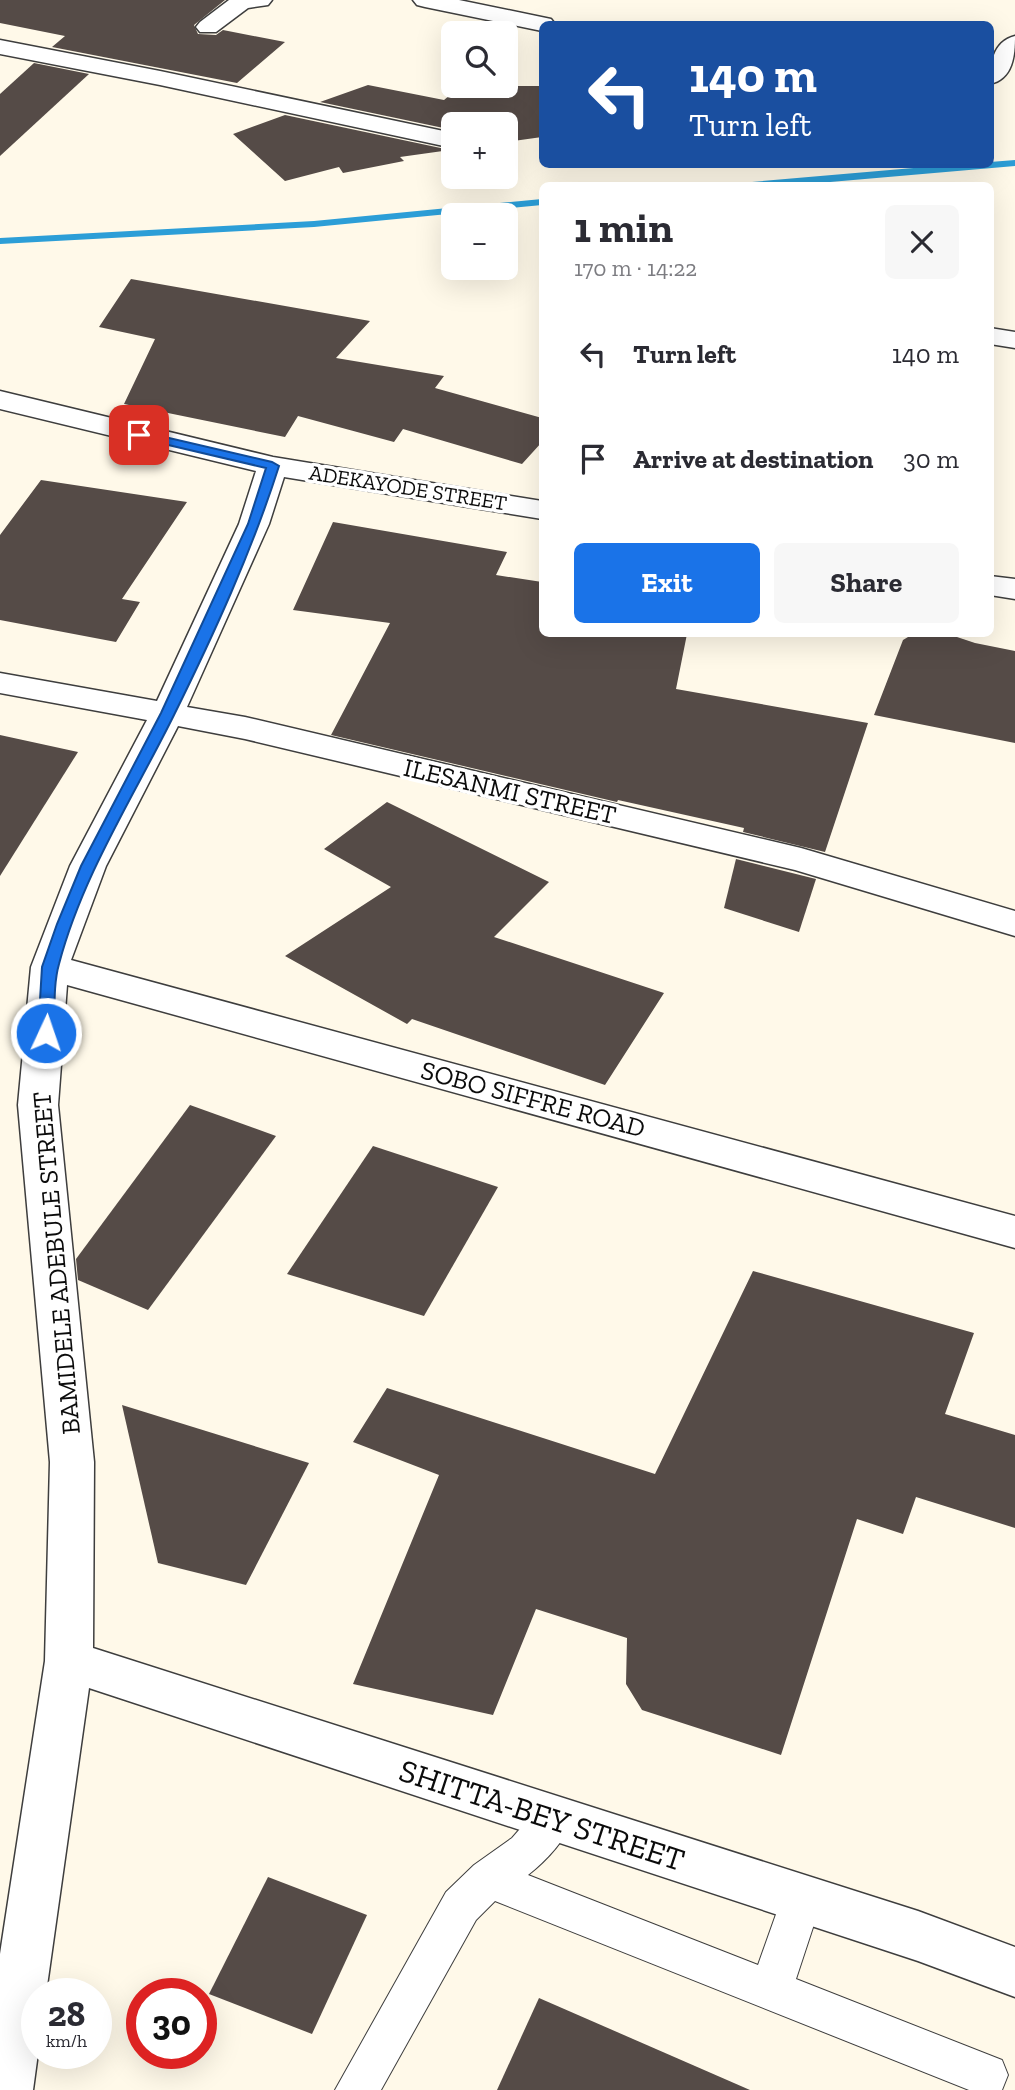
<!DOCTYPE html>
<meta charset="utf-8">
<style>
:root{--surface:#fff;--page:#f7f7f7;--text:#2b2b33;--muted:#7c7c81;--accent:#1a73e8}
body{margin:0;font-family:"Zilla Slab",serif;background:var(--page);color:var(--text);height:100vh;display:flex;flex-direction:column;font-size:26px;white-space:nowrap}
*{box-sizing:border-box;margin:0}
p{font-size:23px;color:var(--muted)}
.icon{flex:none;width:38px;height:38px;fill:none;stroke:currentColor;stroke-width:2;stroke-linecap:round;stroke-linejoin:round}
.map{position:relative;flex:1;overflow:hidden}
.details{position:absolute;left:539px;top:182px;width:455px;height:455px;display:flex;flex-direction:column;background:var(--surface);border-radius:10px;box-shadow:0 7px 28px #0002}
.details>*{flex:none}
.hud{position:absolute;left:539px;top:21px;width:455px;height:147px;border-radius:10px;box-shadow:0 7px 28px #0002;background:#1a4fa0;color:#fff;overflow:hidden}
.controls{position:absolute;left:441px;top:21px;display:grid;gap:14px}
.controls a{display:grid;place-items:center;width:77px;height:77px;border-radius:10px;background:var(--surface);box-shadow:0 7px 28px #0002;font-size:35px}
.speed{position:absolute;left:21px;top:1978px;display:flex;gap:14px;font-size:35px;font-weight:700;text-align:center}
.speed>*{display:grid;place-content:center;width:91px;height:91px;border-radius:50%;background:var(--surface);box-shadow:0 7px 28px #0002;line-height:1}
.speed small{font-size:18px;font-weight:400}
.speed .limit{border:10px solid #d22;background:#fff;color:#111}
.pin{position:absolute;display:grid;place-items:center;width:60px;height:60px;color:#fff;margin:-30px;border-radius:14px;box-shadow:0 4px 10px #0006}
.me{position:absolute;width:77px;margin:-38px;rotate:3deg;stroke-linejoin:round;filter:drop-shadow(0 0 5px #0008)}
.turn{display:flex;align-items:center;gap:24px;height:147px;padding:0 35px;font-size:32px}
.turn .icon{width:91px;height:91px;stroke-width:2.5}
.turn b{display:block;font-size:49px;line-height:60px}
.round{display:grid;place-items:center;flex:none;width:74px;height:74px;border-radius:10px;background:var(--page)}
.head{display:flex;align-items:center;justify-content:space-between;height:119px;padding:0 35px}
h1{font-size:42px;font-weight:700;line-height:52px}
.action{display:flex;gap:14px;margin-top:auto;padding:14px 35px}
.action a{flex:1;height:80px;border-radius:10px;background:var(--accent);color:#fff;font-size:28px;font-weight:700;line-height:80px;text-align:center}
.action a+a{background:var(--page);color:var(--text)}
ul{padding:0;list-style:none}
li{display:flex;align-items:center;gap:21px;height:105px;padding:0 35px}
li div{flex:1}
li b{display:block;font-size:26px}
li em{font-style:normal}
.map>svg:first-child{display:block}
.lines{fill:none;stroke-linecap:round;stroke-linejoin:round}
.stream{fill:#2c9ed7;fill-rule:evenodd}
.building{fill:#554b47}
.service-casing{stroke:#3e3e3e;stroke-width:2}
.minor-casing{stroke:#3e3e3e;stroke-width:3}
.service{fill:#fff;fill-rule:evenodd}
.minor{fill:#fff;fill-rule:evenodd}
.route{fill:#1a73e8;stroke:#114b97;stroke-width:2}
.labels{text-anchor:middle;stroke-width:7;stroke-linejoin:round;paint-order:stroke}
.far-street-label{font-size:21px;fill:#0b0b0b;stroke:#fff}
.street-label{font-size:26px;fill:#0b0b0b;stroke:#fff}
.near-street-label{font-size:32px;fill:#0b0b0b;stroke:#fff}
</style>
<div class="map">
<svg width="1015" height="2090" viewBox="0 0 1015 2090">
<rect width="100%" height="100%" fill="#fff9e9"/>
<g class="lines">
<g class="stream">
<path d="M1015,160V166L784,186H735L740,183L960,164H990V162Z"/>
<path d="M542,199V205L314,227L0,244V238L314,221Z"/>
</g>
</g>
<g class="building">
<path d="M0,0H225L194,25L198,34L216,35L223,30L285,42L237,83L52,47L65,36L0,23Z"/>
<path d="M34,63L89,74L0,156V94Z"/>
<path d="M368,85L444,100L461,86H542V137L506,142V124H453V130L320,102Z"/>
<path d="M285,115L450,150L400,157L404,161L343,173L339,167L285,181L233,134Z"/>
<path d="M131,279L370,321L336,358L444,376L435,388L542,418V442L522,464L403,429L394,442L298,416L285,437L124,404L155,339L99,327Z"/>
<path d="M41,480L187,502L122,599L140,602L116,642L0,620V535Z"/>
<path d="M333,522L507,552L496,575L542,582V634H687L676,689L868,723L825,852L743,832L744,828L618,800L617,802L331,735L390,623L293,610Z"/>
<path d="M913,634H948L975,643L1015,651V743L874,715L903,640Z"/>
<path d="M0,735L78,752L0,876Z"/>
<path d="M387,802L549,882L494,937L664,993L605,1085L412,1019L407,1024L285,956L391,887L324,849Z"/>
<path d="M736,859L816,879L799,932L724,908Z"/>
<path d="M190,1105L276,1136L148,1310L78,1280L76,1259Z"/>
<path d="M373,1146L498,1187L424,1316L287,1274Z"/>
<path d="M753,1271L974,1333L945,1414L1015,1435V1528L916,1497L903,1534L857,1519L781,1755L642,1710L626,1684L627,1638L536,1609L493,1715L353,1684L439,1475L353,1442L387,1388L655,1474Z"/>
<path d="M122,1405L309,1463L246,1585L158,1563Z"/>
<path d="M268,1877L367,1915L312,2034L209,1994Z"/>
<path d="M539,1998L750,2090H497Z"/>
</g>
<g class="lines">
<defs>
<path id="service" d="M554,1800L568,1806L574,1819C564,1841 547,1860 528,1875L758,1965L786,1886L801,1880L816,1886L822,1900L796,1979L1002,2060L1008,2075L1002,2090H969L495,1901L476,1920L381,2090H335L446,1892L474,1865L512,1838L540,1806Z"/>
<g id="minor">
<path d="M229,0H272L268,5L248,8L216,32H200L196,27L200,22Z"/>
<path d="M413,0H459L551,19L555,24H542V31L425,7L417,5Z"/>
<path d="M1015,36C1015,55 1013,79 990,84C990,65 992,42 1015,36Z"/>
<path d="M0,40L160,71L453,133V148L160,85L0,54Z"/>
<path d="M990,328L1015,332V348L990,344Z"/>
<path d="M0,391L273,457L542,501V519L284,477L269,524L187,707L245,717L801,848L1015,911V936L795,870L245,739L178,726L106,866L71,960L1015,1216V1248L67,985L58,1105L94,1462L93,1648L918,1911L1015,1947V1997L918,1961L89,1688L46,1993H37L38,2053L33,2090H0V1954L45,1661L50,1462L18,1105L31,967L70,866L147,720L0,693V673L157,701L239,524L256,471L0,409Z"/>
<path d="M990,576L1015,579V599L990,595Z"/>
</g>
</defs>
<use href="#service" class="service-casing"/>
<use href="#minor" class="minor-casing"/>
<use href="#service" class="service"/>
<use href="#minor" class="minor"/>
</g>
<path class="route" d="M139,431L272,462L279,466C252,551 214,634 174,715C134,796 82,876 59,964C53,985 55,1011 54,1033L46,1039L38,1033L42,967L57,924L81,866L161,713L248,524L266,468L134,437V432Z"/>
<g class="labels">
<g class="far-street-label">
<text transform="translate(408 488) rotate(9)" y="7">ADEKAYODE STREET</text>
</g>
<g class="street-label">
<text transform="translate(510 791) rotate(13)" y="9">ILESANMI STREET</text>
<text transform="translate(533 1099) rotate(15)" y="9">SOBO SIFFRE ROAD</text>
<text transform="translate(56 1263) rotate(-95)" y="9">BAMIDELE ADEBULE STREET</text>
</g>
<g class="near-street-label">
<text transform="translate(542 1815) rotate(18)" y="11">SHITTA-BEY STREET</text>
</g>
</g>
</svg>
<div class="controls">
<a><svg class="icon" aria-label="search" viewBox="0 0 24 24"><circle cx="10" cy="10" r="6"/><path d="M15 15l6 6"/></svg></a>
<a>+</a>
<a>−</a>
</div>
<div class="speed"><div>28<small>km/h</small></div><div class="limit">30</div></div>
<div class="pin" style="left:139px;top:435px;background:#d93025"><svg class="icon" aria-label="arrive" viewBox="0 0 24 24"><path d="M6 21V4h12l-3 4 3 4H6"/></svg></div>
<svg class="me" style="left:46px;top:1033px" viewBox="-20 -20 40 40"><circle r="17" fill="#1a73e8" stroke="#fff" stroke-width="3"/><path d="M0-11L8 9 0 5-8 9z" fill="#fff"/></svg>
<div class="hud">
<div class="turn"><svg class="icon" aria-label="left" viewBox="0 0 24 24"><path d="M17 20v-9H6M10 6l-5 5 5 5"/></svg><div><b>140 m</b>Turn left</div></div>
</div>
<section class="details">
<div class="head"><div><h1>1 min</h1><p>170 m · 14:22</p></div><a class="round"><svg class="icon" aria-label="close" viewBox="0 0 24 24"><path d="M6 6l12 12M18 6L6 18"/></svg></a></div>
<ul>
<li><svg class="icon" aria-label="left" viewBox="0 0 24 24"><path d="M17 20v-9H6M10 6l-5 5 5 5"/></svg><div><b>Turn left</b></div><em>140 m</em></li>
<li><svg class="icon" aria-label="arrive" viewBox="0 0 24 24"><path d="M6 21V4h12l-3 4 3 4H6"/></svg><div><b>Arrive at destination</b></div><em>30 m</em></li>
</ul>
<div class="action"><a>Exit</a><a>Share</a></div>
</section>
</div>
